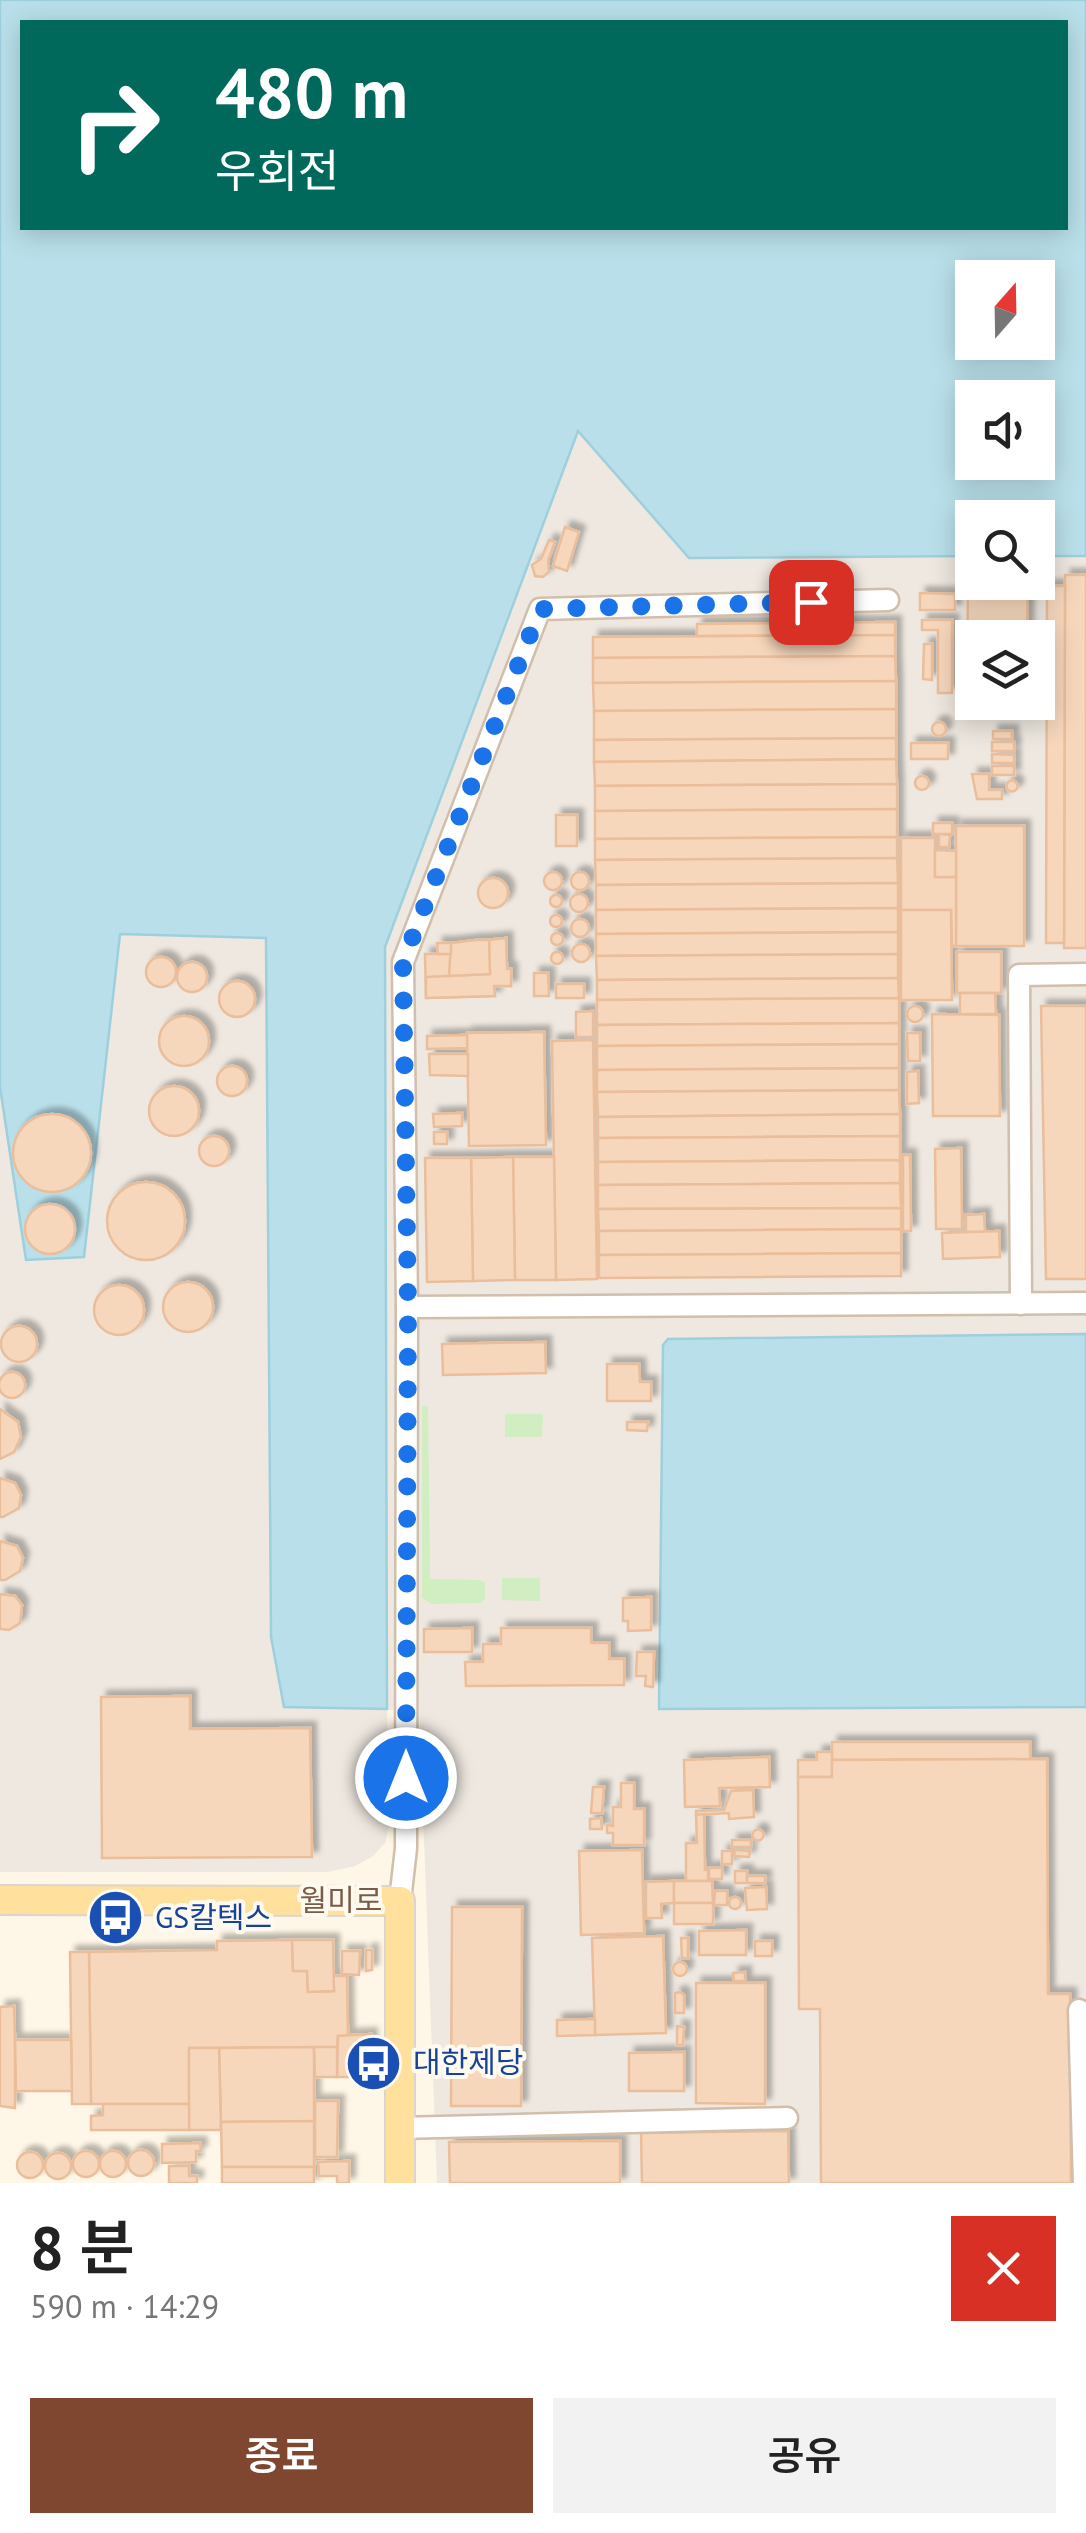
<!DOCTYPE html>
<html lang="ko">
<meta charset="utf-8">
<style>
:root{--surface:#fff;--page:#f2f2f2;--text:#222;--muted:#767676;--accent:#804730}
body{margin:0;font-family:"PT Sans","Noto Sans KR",sans-serif;background:var(--page);color:var(--text);height:100vh;display:flex;flex-direction:column;font-size:38px;white-space:nowrap}
*{box-sizing:border-box;margin:0}
p{font-size:32px;color:var(--muted)}
.icon{flex:none;width:55px;height:55px;fill:none;stroke:currentColor;stroke-width:2;stroke-linecap:round;stroke-linejoin:round}
.map{position:relative;height:2183px;overflow:hidden}
.panel{display:flex;flex-direction:column;background:var(--surface);flex:1}
.panel>*{flex:none}
.top-card{position:absolute;left:20px;top:20px;width:1048px;height:210px;border-radius:0px;box-shadow:0 5px 25px #0003;background:#00695c;color:#fff;overflow:hidden}
.needle{width:65px;rotate:20deg}
.fabs{position:absolute;left:955px;top:260px;display:grid;gap:20px}
.fabs a{display:grid;place-items:center;width:100px;height:100px;border-radius:0px;background:var(--surface);box-shadow:0 5px 25px #0003;font-size:50px}
.pin{position:absolute;display:grid;place-items:center;width:85px;height:85px;color:#fff;margin:-42px;border-radius:20px;box-shadow:0 5px 15px #0006}
.me{position:absolute;width:110px;margin:-55px;rotate:0deg;stroke-linejoin:round;filter:drop-shadow(0 0 8px #0008)}
.turn{display:flex;align-items:center;gap:35px;height:210px;padding:0 30px;font-size:45px}
.turn .icon{width:130px;height:130px;stroke-width:2.5}
.turn b{display:block;font-size:70px;line-height:85px}
.round{display:grid;place-items:center;flex:none;width:105px;height:105px;border-radius:0px;background:var(--page)}
.overview{display:flex;align-items:center;justify-content:space-between;height:170px;padding:0 30px}
h1{font-size:60px;font-weight:600;line-height:75px}
.cta{display:flex;gap:20px;margin-top:auto;padding:20px 30px}
.cta a{flex:1;height:115px;border-radius:0px;background:var(--accent);color:#fff;font-size:40px;font-weight:600;line-height:115px;text-align:center}
.cta a+a{background:var(--page);color:var(--text)}
.map>svg:first-child{display:block}
.industrial{fill:#eee8e0;fill-rule:evenodd}
.green{fill:#d1eec3}
.water{fill:#b9e0ea;stroke:#9ecfdd;stroke-width:2.5;fill-rule:evenodd}
.building{fill:#f6d7bc;stroke:#eabe9a;stroke-width:2.5;filter:url(#shadow)}
.lines{fill:none;stroke-linecap:round;stroke-linejoin:round}
.minor-casing{stroke:#d1bfab;stroke-width:25}
.major-casing{stroke:#dcd5cf;stroke-width:32}
.minor{stroke:#fff;stroke-width:20}
.major{stroke:#ffe19d;stroke-width:28}
.route{stroke:#1a73e8;stroke-width:18;stroke-dasharray:0 32.4}
.labels{text-anchor:middle;stroke-width:8;stroke-linejoin:round;paint-order:stroke}
.street-label{font-size:30px;fill:#7a5d48;stroke:#fffaef}
.transit-label{font-size:30px;fill:#164399;stroke:#fffaef;text-anchor:start}
</style>
<div class="map">
<svg width="1086" height="2183" viewBox="0 0 1086 2183">
<defs>
<filter id="shadow"><feDropShadow dx="6" dy="-6" stdDeviation="2.5" flood-color="#0004"/></filter>
</defs>
<rect width="100%" height="100%" fill="#fef6e6"/>
<path class="industrial" d="M578,430L690,558L972,556V582H1038V556H1086V1334L668,1340L663,1345L659,1708L1086,1707V2183H437L419,1708L387,1710L389,1825L385,1843L373,1856L355,1866L328,1872H0V1087L26,1259L84,1257L120,933L267,938L271,1637L387,1709L385,947ZM972,638H1038V702H972Z"/>
<g class="green">
<path d="M422,1406H428L430,1579L480,1580L485,1583V1599L480,1603L432,1604L422,1598Z"/>
<path d="M505,1414H543L542,1437H505Z"/>
<path d="M502,1578H540V1601L502,1600Z"/>
</g>
<g class="water">
<path d="M0,0H1086V556H1038V518H972V556L689,558L578,431L385,947L387,1709L284,1707L271,1637L266,938L120,934L84,1257L26,1260L0,1087ZM22,22H1065V228H22ZM972,278H1038V342H972ZM972,398H1038V462H972Z"/>
<path d="M1086,1334V1707L659,1709L663,1345L668,1339Z"/>
</g>
<g class="building">
<path d="M565,527L579,532L567,571L553,566Z"/>
<path d="M549,540L555,542L548,561L549,572L543,577L535,576L532,565L541,559Z"/>
<path d="M1065,575H1086V948H1064Z"/>
<path d="M968,580L1028,582L1027,638H972V693H967Z"/>
<path d="M1047,586H1065L1064,943H1046Z"/>
<path d="M920,593L955,594V610H920Z"/>
<path d="M922,620H952V693H938V630H922Z"/>
<path d="M895,622V635L697,636V624Z"/>
<path d="M895,635V656L593,658V637Z"/>
<path d="M924,644H932V680L923,679Z"/>
<path d="M895,656L896,681L593,683V658Z"/>
<path d="M896,681V709L594,711L593,683Z"/>
<path d="M896,709V738L594,740V711Z"/>
<circle cx="939" cy="729" r="7"/>
<rect x="993" y="731" width="19" height="8"/>
<path d="M896,738V759L594,762V740Z"/>
<rect x="992" y="742" width="22" height="9"/>
<rect x="911" y="743" width="37" height="16"/>
<path d="M992,754L1014,755V763H992Z"/>
<path d="M896,759L897,784L595,786L594,762Z"/>
<rect x="992" y="766" width="22" height="9"/>
<path d="M972,774H989V790H1002V799H977Z"/>
<circle cx="922" cy="783" r="7"/>
<circle cx="1012" cy="786" r="5.5"/>
<path d="M897,784V809L595,811V786Z"/>
<path d="M897,809V837L595,839V811Z"/>
<rect x="556" y="815" width="21" height="31"/>
<rect x="933" y="823" width="19" height="11"/>
<rect x="956" y="826" width="68" height="120"/>
<path d="M939,834L950,835L949,847H939Z"/>
<path d="M897,837V858L595,860V839Z"/>
<path d="M901,838H935V877H956V946H952L951,910H901Z"/>
<path d="M935,850L956,851V877H935Z"/>
<path d="M897,858L898,883L596,885L595,860Z"/>
<circle cx="553" cy="881" r="9"/>
<circle cx="580" cy="881" r="9"/>
<circle cx="493" cy="893" r="15"/>
<path d="M898,883V908L596,910V885Z"/>
<circle cx="579" cy="903" r="9"/>
<circle cx="556" cy="901" r="6"/>
<path d="M898,908V932L596,934V910Z"/>
<path d="M901,910H951L952,1000H901Z"/>
<circle cx="556" cy="921" r="6"/>
<circle cx="580" cy="928" r="9"/>
<path d="M898,932V954L596,956V934Z"/>
<circle cx="557" cy="939" r="6"/>
<path d="M506,938L507,969H511V986H494L495,996L426,998L425,954H451V943Z"/>
<path d="M506,938L507,969H511V986H494L495,996L426,998V977L490,974L489,940Z"/>
<path d="M476,940H489L490,974L449,976L451,943Z"/>
<path d="M437,943H451V954H438Z"/>
<circle cx="581" cy="953" r="9"/>
<circle cx="557" cy="958" r="6"/>
<rect x="957" y="952" width="44" height="41"/>
<path d="M898,954V978L597,980L596,956Z"/>
<circle cx="161" cy="972" r="15"/>
<circle cx="192" cy="977" r="15"/>
<path d="M534,973H548L549,996H534Z"/>
<path d="M898,978L899,998L597,1000V980Z"/>
<circle cx="237" cy="999" r="18"/>
<rect x="556" y="984" width="28" height="14"/>
<path d="M960,993H995L996,1014H960Z"/>
<path d="M899,998V1023L597,1025V1000Z"/>
<circle cx="915" cy="1014" r="8"/>
<path d="M1041,1006H1086V1279H1046Z"/>
<path d="M593,1011V1037H576V1012Z"/>
<path d="M932,1014L999,1015L1000,1116H933Z"/>
<circle cx="184" cy="1041" r="25"/>
<path d="M899,1023V1044L597,1046V1025Z"/>
<path d="M544,1032L546,1145L469,1146L467,1033Z"/>
<path d="M907,1033H920V1061H908Z"/>
<path d="M467,1035V1048L427,1049V1036Z"/>
<path d="M593,1040L597,1279L556,1280L552,1041Z"/>
<path d="M899,1044V1068L597,1070V1046Z"/>
<path d="M429,1054H468V1076L430,1075Z"/>
<circle cx="232" cy="1081" r="15"/>
<path d="M899,1068V1090L597,1092V1070Z"/>
<path d="M918,1071L919,1103L907,1104V1072Z"/>
<circle cx="174" cy="1111" r="25"/>
<path d="M899,1090L900,1114L598,1117L597,1092Z"/>
<path d="M462,1113V1126L434,1127L433,1114Z"/>
<circle cx="52" cy="1153" r="39"/>
<path d="M900,1114V1136L598,1138V1117Z"/>
<rect x="434" y="1132" width="13" height="12"/>
<circle cx="214" cy="1151" r="15"/>
<path d="M900,1136V1160L598,1162V1138Z"/>
<path d="M961,1148L962,1229H936L935,1149Z"/>
<path d="M903,1155H910L911,1231H903Z"/>
<path d="M513,1157H554L556,1280H515Z"/>
<path d="M513,1157L515,1280L473,1281L471,1158Z"/>
<path d="M425,1158H471L473,1281L427,1282Z"/>
<path d="M900,1160V1183L598,1185V1162Z"/>
<circle cx="146" cy="1221" r="39"/>
<path d="M900,1183L901,1208L598,1209V1185Z"/>
<circle cx="50" cy="1229" r="25"/>
<path d="M901,1208V1229L599,1231L598,1209Z"/>
<path d="M984,1214L985,1232H966V1215Z"/>
<path d="M901,1229V1253L599,1255V1231Z"/>
<path d="M999,1231L1000,1257L943,1259L942,1233Z"/>
<path d="M901,1253V1276L599,1278V1255Z"/>
<circle cx="188" cy="1307" r="25"/>
<circle cx="119" cy="1310" r="25"/>
<circle cx="19" cy="1344" r="18"/>
<path d="M545,1342L546,1373L443,1375L442,1344Z"/>
<path d="M607,1364H639L640,1382H651V1401H607Z"/>
<circle cx="12" cy="1385" r="13"/>
<path d="M0,1409L18,1422L21,1437L14,1452L0,1459Z"/>
<path d="M627,1422H648L647,1431L627,1430Z"/>
<path d="M0,1478L15,1483L21,1495L19,1508L3,1517H0Z"/>
<path d="M0,1541L17,1546L23,1558L20,1571L5,1580H0Z"/>
<path d="M0,1594L15,1596L22,1605L20,1623L9,1630L0,1629Z"/>
<path d="M651,1597V1630L628,1631V1621H623V1598Z"/>
<path d="M472,1628V1652H424V1629Z"/>
<path d="M501,1628H591V1643H609V1659H624V1685L466,1686L465,1662H483V1644H501Z"/>
<path d="M637,1652H654L653,1687L645,1686L646,1676H636Z"/>
<path d="M190,1696V1729L310,1728L312,1857L102,1858L101,1697Z"/>
<path d="M832,1742H1030V1759L832,1760Z"/>
<path d="M817,1752H832V1777H798V1760H817Z"/>
<path d="M769,1757L770,1787L719,1788L720,1806L685,1807L684,1760Z"/>
<path d="M1047,1759L1048,1994H1070L1071,2183H821L820,2009H799L798,1777H832V1760Z"/>
<path d="M621,1783H634V1809H644V1845H613V1833H607V1825L613,1826V1807H621Z"/>
<path d="M593,1787H604L602,1813H591Z"/>
<path d="M753,1790L754,1817L729,1819V1813L696,1815V1811L724,1810L731,1791Z"/>
<path d="M704,1814L705,1870H708V1881H686V1843H697L696,1815Z"/>
<path d="M601,1818L602,1829H590V1819Z"/>
<circle cx="758" cy="1835" r="5.5"/>
<rect x="732" y="1840" width="19" height="7"/>
<path d="M642,1850L644,1933L581,1935L579,1851Z"/>
<path d="M735,1850L750,1851L749,1857L734,1856Z"/>
<rect x="722" y="1851" width="10" height="13"/>
<rect x="709" y="1868" width="13" height="11"/>
<rect x="735" y="1871" width="12" height="12"/>
<rect x="747" y="1876" width="18" height="7"/>
<path d="M674,1881V1903L661,1904L662,1918H646V1882Z"/>
<path d="M674,1881H712L713,1903H674Z"/>
<path d="M766,1887L767,1909L747,1910L745,1888Z"/>
<path d="M715,1891H727V1905H714Z"/>
<circle cx="735" cy="1903" r="6"/>
<rect x="674" y="1903" width="39" height="21"/>
<path d="M452,1907H522L521,2106H451Z"/>
<path d="M746,1930V1955H699V1931Z"/>
<path d="M663,1936L666,2033L595,2035L592,1938Z"/>
<path d="M681,1938H688V1958H682Z"/>
<path d="M292,1940L293,1971H307L308,1992L334,1991L333,1976H347L348,2036H338L337,2047L189,2048V2104H91L89,1952L217,1950V1941Z"/>
<path d="M292,1940H333L334,1991L308,1992L307,1971H293Z"/>
<rect x="755" y="1941" width="17" height="15"/>
<path d="M366,1950H372V1970L366,1971Z"/>
<path d="M342,1951H360L359,1975L342,1974Z"/>
<path d="M70,1952H89L91,2104H72Z"/>
<circle cx="680" cy="1969" r="7"/>
<path d="M745,1972V1981H734L733,1973Z"/>
<path d="M696,1983H765V2104L696,2103Z"/>
<path d="M680,1992L684,1995V2013H675V1993Z"/>
<path d="M14,2006L15,2040V2108L0,2106V2007Z"/>
<path d="M595,2019V2035L557,2036V2020Z"/>
<path d="M677,2026L684,2027L683,2045H677Z"/>
<path d="M371,2034L369,2077H337L338,2036Z"/>
<path d="M15,2040H71L72,2091H16Z"/>
<path d="M314,2047V2121L221,2122L219,2048Z"/>
<path d="M314,2047H337V2077H315Z"/>
<path d="M189,2048H219L221,2130H189Z"/>
<path d="M684,2052V2091H629V2053Z"/>
<path d="M315,2101H338L337,2157H315Z"/>
<path d="M103,2104H189V2130H91V2116L103,2115Z"/>
<path d="M314,2121V2167H222L221,2122Z"/>
<path d="M788,2131L789,2183H642L641,2133Z"/>
<path d="M620,2141V2183H450L449,2142Z"/>
<path d="M200,2143L201,2151H196V2162L162,2163V2144Z"/>
<circle cx="141" cy="2163" r="13"/>
<circle cx="86" cy="2164" r="13"/>
<circle cx="113" cy="2164" r="13"/>
<circle cx="30" cy="2165" r="13"/>
<circle cx="58" cy="2166" r="13"/>
<path d="M349,2161V2183H337V2176H319L318,2162Z"/>
<path d="M169,2166H189V2176H197V2183H169Z"/>
<rect x="222" y="2167" width="92" height="16"/>
</g>
<g class="lines">
<defs>
<g id="minor">
<path d="M1021,1304L1019,975L1086,974"/>
<path d="M407,1307L1086,1303"/>
<path d="M400,1901L406,1848L407,1307L403,962L540,609L888,600"/>
<path d="M1079,2010L1084,2183"/>
<path d="M400,2128L787,2118"/>
</g>
<path id="major" d="M0,1900L400,1901V2183"/>
</defs>
<use href="#minor" class="minor-casing"/>
<use href="#major" class="major-casing"/>
<use href="#minor" class="minor"/>
<use href="#major" class="major"/>
</g>
<g class="lines">
<path class="route" d="M406,1778L408,1308L403,962L540,609L811,602"/>
</g>
<defs>
<symbol id="bus-disc" viewBox="-11 -11 22 22"><circle r="9.5" fill="#1a4fb4" stroke="#fffaef"/><path d="M-5-6H5V4H4V6H2V4H-2V6H-4V4H-5ZM-3.5-4V0h7V-4ZM-3.5 1.2v1.5H-2V1.2ZM2 1.2v1.5H3.5V1.2Z" fill="#fff"/></symbol>
</defs>
<g fill-rule="evenodd">
<use href="#bus-disc" x="84" y="1886" width="63" height="63"/>
<use href="#bus-disc" x="342" y="2032" width="63" height="63"/>
</g>
<g class="labels">
<g class="street-label">
<text x="341" y="1911">월미로</text>
</g>
<g class="transit-label">
<text x="155" y="1928">GS칼텍스</text>
<text x="413" y="2073">대한제당</text>
</g>
</g>
</svg>
<div class="fabs">
<a><svg class="needle" viewBox="-14 -14 28 28"><path d="M0-13l5 13h-10z" fill="#e53935"/><path d="M0 13l5-13h-10z" fill="#767676"/></svg></a>
<a><svg class="icon" aria-label="sound" viewBox="0 0 24 24"><path d="M4 9h4l5-4v14l-5-4H4zM17 9q2 3 0 6"/></svg></a>
<a><svg class="icon" aria-label="search" viewBox="0 0 24 24"><circle cx="10" cy="10" r="6"/><path d="M15 15l6 6"/></svg></a>
<a><svg class="icon" aria-label="layers" viewBox="0 0 24 24"><path d="M12 4l9 5-9 5-9-5zM3 14l9 5 9-5"/></svg></a>
</div>
<div class="pin" style="left:811px;top:602px;background:#d93025"><svg class="icon" aria-label="arrive" viewBox="0 0 24 24"><path d="M6 21V4h12l-3 4 3 4H6"/></svg></div>
<svg class="me" style="left:406px;top:1778px" viewBox="-20 -20 40 40"><circle r="17" fill="#1a73e8" stroke="#fff" stroke-width="3"/><path d="M0-11L8 9 0 5-8 9z" fill="#fff"/></svg>
<div class="top-card">
<div class="turn"><svg class="icon" aria-label="right" viewBox="0 0 24 24"><path d="M7 20v-9h11M14 6l5 5-5 5"/></svg><div><b>480 m</b>우회전</div></div>
</div>
</div>
<section class="panel">
<div class="overview"><div><h1>8 분</h1><p>590 m · 14:29</p></div><a class="round" style="background:#d93025;color:#fff"><svg class="icon" aria-label="close" viewBox="0 0 24 24"><path d="M6 6l12 12M18 6L6 18"/></svg></a></div>
<div class="cta"><a>종료</a><a>공유</a></div>
</section>
